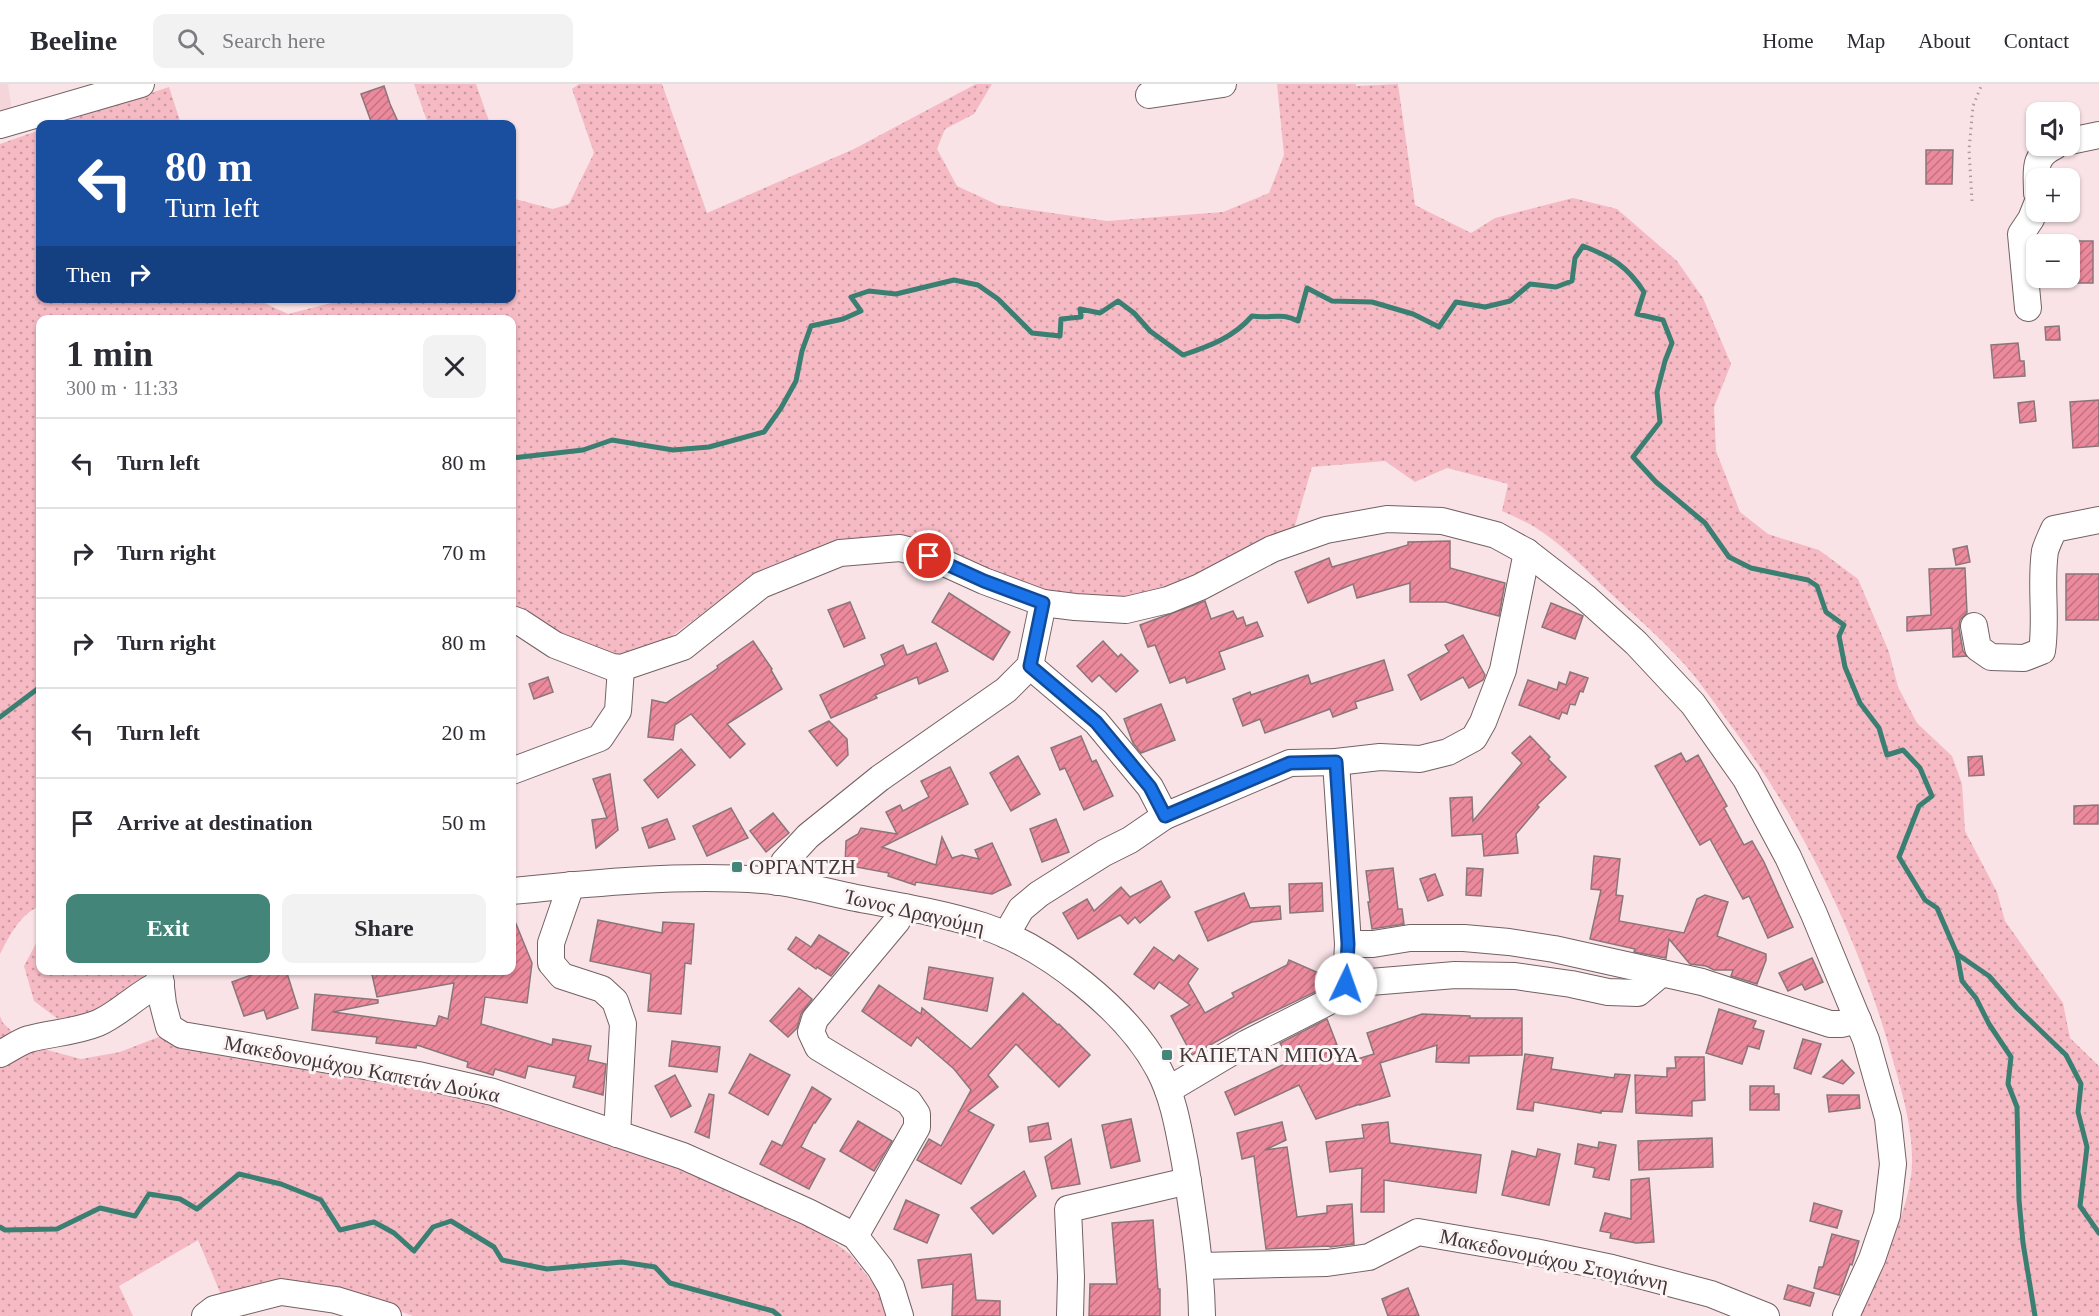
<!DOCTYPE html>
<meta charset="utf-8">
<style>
:root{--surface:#fff;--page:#f2f2f3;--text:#2b2b33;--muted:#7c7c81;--line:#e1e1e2;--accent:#438578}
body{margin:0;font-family:Georgia,serif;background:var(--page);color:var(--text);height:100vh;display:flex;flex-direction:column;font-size:22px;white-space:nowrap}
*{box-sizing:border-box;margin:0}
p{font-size:20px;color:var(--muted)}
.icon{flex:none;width:33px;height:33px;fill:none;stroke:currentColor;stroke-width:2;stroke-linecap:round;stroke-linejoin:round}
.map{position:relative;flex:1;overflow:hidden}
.side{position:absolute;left:36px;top:231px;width:480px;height:660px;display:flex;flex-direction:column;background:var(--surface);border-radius:12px;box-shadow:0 2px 4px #0004}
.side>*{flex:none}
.top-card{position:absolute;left:36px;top:36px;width:480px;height:183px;border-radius:12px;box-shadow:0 2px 4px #0004;background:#1a4fa0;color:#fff;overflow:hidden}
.fabs{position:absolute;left:2026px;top:18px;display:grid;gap:12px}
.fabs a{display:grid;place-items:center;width:54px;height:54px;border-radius:12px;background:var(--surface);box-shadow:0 2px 4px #0004;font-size:30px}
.pin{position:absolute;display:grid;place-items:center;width:51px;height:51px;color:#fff;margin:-26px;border:3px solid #fff;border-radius:50%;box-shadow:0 2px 6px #0007}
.me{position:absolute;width:66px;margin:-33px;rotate:3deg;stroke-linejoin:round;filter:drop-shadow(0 0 4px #0008)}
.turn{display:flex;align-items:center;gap:21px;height:126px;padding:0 30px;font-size:27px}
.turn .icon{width:78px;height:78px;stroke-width:2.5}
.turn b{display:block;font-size:42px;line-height:51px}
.then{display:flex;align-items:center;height:57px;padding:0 30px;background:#0003;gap:12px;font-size:22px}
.round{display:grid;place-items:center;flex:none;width:63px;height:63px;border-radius:12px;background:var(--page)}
.head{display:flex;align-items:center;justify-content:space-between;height:102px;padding:0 30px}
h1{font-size:36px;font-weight:800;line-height:45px}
.action{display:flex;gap:12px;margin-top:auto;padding:12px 30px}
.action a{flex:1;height:69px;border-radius:12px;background:var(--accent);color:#fff;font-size:24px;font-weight:800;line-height:69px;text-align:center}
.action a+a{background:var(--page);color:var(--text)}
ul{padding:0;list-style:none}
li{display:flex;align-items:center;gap:18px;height:90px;padding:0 30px;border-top:2px solid var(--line)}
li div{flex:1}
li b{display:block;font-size:22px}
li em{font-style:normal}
header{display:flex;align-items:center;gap:36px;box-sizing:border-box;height:84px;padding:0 30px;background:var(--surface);border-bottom:2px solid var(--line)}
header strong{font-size:28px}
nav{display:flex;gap:33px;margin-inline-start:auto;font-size:21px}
.search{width:420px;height:54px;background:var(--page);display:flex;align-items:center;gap:15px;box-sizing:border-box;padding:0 21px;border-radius:12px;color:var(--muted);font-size:22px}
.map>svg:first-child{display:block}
.built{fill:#f4d5da}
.grass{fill:url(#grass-dots)}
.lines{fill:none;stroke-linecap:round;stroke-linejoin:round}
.stream{stroke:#3b7f72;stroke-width:5}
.building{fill:url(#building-hatch);stroke:#8a7679;stroke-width:1.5}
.minor-casing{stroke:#736163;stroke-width:28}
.path{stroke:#ad9da0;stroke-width:3;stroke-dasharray:1.5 4.5;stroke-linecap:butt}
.minor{stroke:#fff;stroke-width:26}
.route-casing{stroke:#114b97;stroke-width:15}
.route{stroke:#1a73e8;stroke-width:10}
.poi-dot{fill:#438578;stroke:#fdf4f6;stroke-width:2}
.labels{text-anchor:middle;stroke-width:6;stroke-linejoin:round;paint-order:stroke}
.poi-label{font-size:21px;fill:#413839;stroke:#fdf4f6;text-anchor:start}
.street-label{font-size:21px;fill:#413839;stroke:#fdf4f6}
</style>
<header>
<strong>Beeline</strong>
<div class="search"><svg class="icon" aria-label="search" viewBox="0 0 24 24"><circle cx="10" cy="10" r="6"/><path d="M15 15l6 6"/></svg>Search here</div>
<nav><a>Home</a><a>Map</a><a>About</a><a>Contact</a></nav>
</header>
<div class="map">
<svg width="2099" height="1232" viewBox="0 0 2099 1232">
<defs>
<pattern id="grass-dots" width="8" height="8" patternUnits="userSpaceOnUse" patternTransform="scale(1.5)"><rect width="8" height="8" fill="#f6bac4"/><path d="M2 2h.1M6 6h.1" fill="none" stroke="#c998a0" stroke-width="1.8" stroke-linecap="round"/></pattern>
<pattern id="building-hatch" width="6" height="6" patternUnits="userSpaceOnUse" patternTransform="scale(1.5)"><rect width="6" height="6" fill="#ec899c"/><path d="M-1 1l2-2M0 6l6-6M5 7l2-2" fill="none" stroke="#c17180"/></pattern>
</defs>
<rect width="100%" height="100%" fill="#f9e3e7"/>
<path class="built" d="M0,0H8L12,27L0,30Z"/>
<g class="grass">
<path d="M414,0H476L490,40H428Z"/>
<path d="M579,0H662L707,129L854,65L976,0H992L974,30L945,45L937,65L957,102L998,121L1107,137L1223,128L1269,109L1284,71L1277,0H1356V2L1398,0L1415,121L1471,149L1495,134L1573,114L1617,125L1677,177L1703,214L1731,280L1714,323L1716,367L1740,428L1768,450L1819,466L1858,495L1889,568L1898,603L1917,639L1952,672L1962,700L1965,747L1997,808L2005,837L2063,919L2070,954L2099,982V1232H1856C1877,1189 1911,1127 1912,1079C1913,1041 1900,1002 1890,966C1856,847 1800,734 1726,635C1713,617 1700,598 1685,581C1662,555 1635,532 1609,508C1588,488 1568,466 1545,450C1532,440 1517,434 1502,427L1508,400L1447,384L1415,398L1385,377L1312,383L1294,445L1213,486L1130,516L1033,509L987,485L932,460L864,453L805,470L753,492L653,566L613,572L580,563L512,525V236H40V822C20,830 10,851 0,870V60L40,46V214L256,215L288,230L347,215L512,214V104L515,115L553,125L569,120L594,69L572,5Z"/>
<path d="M169,3L181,40H57Z"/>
<path d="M40,852V886L143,887L144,893L119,917L90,930L58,935L34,917L24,882Z"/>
<path d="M0,932L3,939L25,960L81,975L120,968L174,947L414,995L627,1058L815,1144L851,1171L884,1214L892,1232H413L380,1220L222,1213L198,1156L119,1202L133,1232H0Z"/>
</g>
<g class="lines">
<g class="stream">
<path d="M512,374L583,366L612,356L673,366L709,363L764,348L781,324L796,297L802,267L811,242L843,235L861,227L851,213L869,207L896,210L954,196L978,201L998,215L1032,249L1060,252L1061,235L1081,233L1080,225L1100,229L1118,217L1134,229L1150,247L1183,271C1210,262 1234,253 1252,232C1270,235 1282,228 1298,237L1307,204L1332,217L1372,218L1413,230L1439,243L1456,218L1485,223L1510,217L1530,200L1556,203L1572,197L1575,174L1583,162C1612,173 1627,182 1644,208L1637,230L1663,236L1672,259L1665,277L1657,308L1660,338L1633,373L1656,398L1705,439L1729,473L1751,484L1808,496L1817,502L1826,528L1844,541L1839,552L1845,583L1860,619L1879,644L1887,671L1903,666L1920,684L1932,712L1919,722L1899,773L1925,816L1937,824L1957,870L1989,892L2017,924L2066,971L2081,1000L2078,1028L2087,1063L2080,1122L2099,1149"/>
<path d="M0,633L40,603"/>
<path d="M1957,870L1962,897L1976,914L1989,940L2011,973L2008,1000L2017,1023L2019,1116L2023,1159L2035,1232"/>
<path d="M0,1143L5,1146L57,1145L100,1124L135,1132L149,1110L180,1115L197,1125L239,1090L281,1100L321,1116L340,1146L374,1138L394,1149L414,1167L433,1143L451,1137L494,1163L502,1176L547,1185L622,1178L655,1183L670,1199L773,1227L779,1232"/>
</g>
</g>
<g class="building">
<path d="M384,2L390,20L399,40H372L361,10Z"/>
<path d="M1926,66H1953L1952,100H1926Z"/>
<path d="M2071,157H2093V199H2070Z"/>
<path d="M2059,242L2060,256H2046L2045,243Z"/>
<path d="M2018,259L2020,277H2024L2025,292L1994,294L1991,261Z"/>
<path d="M2099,316V362L2073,364L2070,318Z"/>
<path d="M2034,317L2036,337L2020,339L2018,319Z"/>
<path d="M1450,457V484L1505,499L1499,532L1446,518H1410V499L1357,514L1353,500L1308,519L1295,488L1329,474L1332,483L1408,461V458Z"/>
<path d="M1967,462L1970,478L1956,481L1953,465Z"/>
<path d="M1965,484L1967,529L1960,536L1959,544L1963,567L1967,572L1953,573L1952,544L1907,547V533L1931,531L1929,485Z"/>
<rect x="2066" y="490" width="33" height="46"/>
<path d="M949,509L1010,548L993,576L932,538Z"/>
<path d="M1205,517L1211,535L1233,527L1237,535L1243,533L1246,542L1257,538L1263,552L1219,568L1225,585L1187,599L1185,593L1170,599L1155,561L1148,563L1140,541Z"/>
<path d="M850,518L865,554L844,563L828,526Z"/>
<path d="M1551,519L1583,532L1575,555L1542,543Z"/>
<path d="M1463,551L1485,591L1483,596L1469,604L1463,593L1421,616L1408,591L1449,568L1445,561Z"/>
<path d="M753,557L772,585L771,586L782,605L727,640L745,660L730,674L691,630L675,641L673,656L648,653L652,616L666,619L718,584L717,582Z"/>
<path d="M1103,557L1118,573L1121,570L1138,587L1116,608L1099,591L1092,598L1077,582Z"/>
<path d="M936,559L948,587L919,600L917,593L875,611L877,614L831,634L820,611L885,581L881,571L903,561L907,571Z"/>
<path d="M1384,576L1393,606L1355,618L1357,624L1333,633L1330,625L1265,649L1260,635L1243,642L1233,615L1250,608L1251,611L1308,591L1311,600Z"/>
<path d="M1570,588L1588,594L1583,608L1580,607L1575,621L1570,620L1567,630L1562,628L1559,635L1519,621L1528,596L1557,606L1559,598L1566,601Z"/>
<path d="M548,593L553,608L534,615L529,600Z"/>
<path d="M1161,620L1175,656L1141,669L1133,659L1124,635Z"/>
<path d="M829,637L847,655L848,671L837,682L809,647Z"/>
<path d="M1081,652L1092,678L1096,676L1113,712L1084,726L1065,684L1060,686L1051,664Z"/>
<path d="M1530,652L1550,673L1548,675L1566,693L1537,721L1539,723L1516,750L1518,769L1484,772L1482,750L1452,752L1450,714L1472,713L1473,737L1522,679L1512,669Z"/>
<path d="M681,665L695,681L658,714L644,696Z"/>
<path d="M1681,669L1686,678L1698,671L1727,722L1724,724L1744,761L1752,757L1764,778L1793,843L1768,854L1749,812L1743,815L1710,755L1700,761L1655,682Z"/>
<path d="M1018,672L1040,710L1011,727L990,689Z"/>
<path d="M1982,672L1984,691L1969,692L1968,673Z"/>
<path d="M950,683L968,720L882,763L936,781L942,753L952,774L962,771L979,775L975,766L992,759L1011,801L992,810L916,798L915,801L888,792L889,789L845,781L846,757L858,750L861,744L897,750L886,728L900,721L903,727L929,713L921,697Z"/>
<path d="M610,690L618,746L596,764L592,736L607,734L593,695Z"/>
<path d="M2098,721V740H2074V722Z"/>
<path d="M731,724L748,754L707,772L693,742Z"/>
<path d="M773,729L789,749L766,768L750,747Z"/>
<path d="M667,735L675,755L649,764L642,744Z"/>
<path d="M1056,735L1069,768L1042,778L1030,745Z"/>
<path d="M1594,772L1620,775L1616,811L1623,812L1619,837L1684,849L1697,815L1705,811L1728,818L1717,852L1766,870V876L1757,900L1731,892L1733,886H1714L1706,882L1690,880L1669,855L1666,874L1634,868L1635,865L1590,855L1601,806L1591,805Z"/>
<path d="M1393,784L1398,825H1402L1404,840L1372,845L1368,818H1370L1366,787Z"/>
<path d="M1467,784L1483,785L1481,812L1466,811Z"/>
<path d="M1435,790L1443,811L1428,817L1420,795Z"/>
<path d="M1161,797L1170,813L1140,839L1135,833L1128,840L1120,831L1078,855L1063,829L1087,815L1094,827L1121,803L1130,813Z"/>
<path d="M1322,799L1323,827L1290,829L1289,800Z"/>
<path d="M1244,809L1250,824L1280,822L1281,835L1252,838L1208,857L1195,828Z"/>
<path d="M512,830L532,879L527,919L485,913L481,940L552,961L553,955L591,962L588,976L606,980L603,1011L573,1003L576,992L528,982L525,994L495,985L493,991L467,983L468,978L417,961L416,964L376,959L377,953L312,946L315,910L378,916V919L333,928L436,942L439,932L448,935L454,899L377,913L371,886H512Z"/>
<path d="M598,836L662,849L663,838L694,840L691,880L685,879L681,930L648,927L651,890L590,877Z"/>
<path d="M819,851L849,869L831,892L817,883L816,885L788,865L796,853L811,863Z"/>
<path d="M1154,863L1174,877L1179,871L1198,885L1188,899L1205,929L1234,913L1232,909L1287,881L1289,876L1330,894L1317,907L1248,940L1192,971L1171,932L1190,921L1159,898L1154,905L1134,890Z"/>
<path d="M1812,874L1823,898L1805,906L1802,900L1788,907L1779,889Z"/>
<path d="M929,883L993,894L987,927L924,915Z"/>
<path d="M265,886H286L298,924L267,935L264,926L244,932L232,898Z"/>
<path d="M879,901L921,930L922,924L971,965L1023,909L1058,941L1059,940L1090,971L1059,1003L1016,960L988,991L998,1003L968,1027L994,1041L961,1100L917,1076L929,1055L941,1062L971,1006L954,985L917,953L911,962L862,927Z"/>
<path d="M799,904L812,915L801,930L797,944L788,953L770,937Z"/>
<path d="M1719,925L1756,937L1753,944L1764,947L1759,965L1748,962L1742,980L1706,969Z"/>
<path d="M1422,930L1470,932V934H1522V971L1469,972V979L1436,978L1437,961L1380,979L1390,1012L1360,1021V1020L1316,1035L1299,1001L1235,1031L1225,1008L1289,978L1280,959L1327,935L1344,979L1374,970L1367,949Z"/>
<path d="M1803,955L1821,960L1811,990L1794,984Z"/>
<path d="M672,957L720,963L717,988L669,982Z"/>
<path d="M750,970L790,991L768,1031L729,1009Z"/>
<path d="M1525,970L1553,974L1551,985L1614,994L1615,990L1630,991L1622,1028L1601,1027V1029L1534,1018L1533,1027L1517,1025Z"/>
<path d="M1675,973H1704L1705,1016L1692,1017V1032L1636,1029L1635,991L1667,993V984H1676Z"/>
<path d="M1842,976L1854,989L1843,1000L1823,993Z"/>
<path d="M675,991L691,1022L671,1033L655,1002Z"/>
<path d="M1750,1002H1774V1010H1779V1026H1750Z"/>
<path d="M812,1003L831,1015L815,1039L814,1038L801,1063L825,1075L809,1105L760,1080L772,1057L782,1062Z"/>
<path d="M709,1010L714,1011L709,1054L695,1048Z"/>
<path d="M1827,1011H1859L1860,1024L1829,1028Z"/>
<path d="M1131,1035L1140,1077L1111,1084L1102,1041Z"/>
<path d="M858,1037L892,1057L874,1087L840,1067Z"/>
<path d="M1282,1038L1286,1056L1265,1066L1287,1063L1297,1133L1327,1129V1122L1352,1120L1354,1160L1330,1163L1329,1162L1266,1165L1254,1072L1242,1075L1237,1049Z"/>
<path d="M1388,1038L1390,1059L1481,1071L1476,1109L1384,1096V1128H1361L1362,1084L1330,1088L1326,1058L1364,1054L1362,1041Z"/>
<path d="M1048,1039L1051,1055L1030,1058L1028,1043Z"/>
<path d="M1712,1054L1713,1083L1639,1086L1638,1057Z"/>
<path d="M1071,1055L1080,1100L1052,1105L1045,1073Z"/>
<path d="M1599,1058L1616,1061L1609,1096L1593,1093L1595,1084L1575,1080L1578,1060L1598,1064Z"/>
<path d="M1538,1065L1560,1070L1549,1121L1502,1111L1512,1067L1536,1073Z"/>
<path d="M1024,1087L1036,1112L993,1150L971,1124Z"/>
<path d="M1649,1094L1654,1158L1636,1159L1610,1154L1611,1149L1600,1147L1605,1129L1631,1135V1096Z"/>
<path d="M906,1116L939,1131L927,1159L894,1145Z"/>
<path d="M1814,1119L1842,1127L1837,1144L1810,1137Z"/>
<path d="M1153,1136L1158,1205H1160V1232H1089L1090,1200H1117L1112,1139Z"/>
<path d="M1832,1150L1859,1157L1852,1181L1850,1180L1839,1211L1814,1204L1819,1183H1823Z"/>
<path d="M971,1170L976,1216L1000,1217V1232H952L953,1200L922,1204L918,1176Z"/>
<path d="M1788,1201L1814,1209L1810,1222L1784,1215Z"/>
<path d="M1408,1204L1419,1232H1388L1382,1215Z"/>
</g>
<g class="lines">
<defs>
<g id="minor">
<path d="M1149,11L1223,0"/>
<path d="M0,41L141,0"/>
<path d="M2070,57L2099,51"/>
<path d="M2037,109C2037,86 2032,73 2055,62"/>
<path d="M2028,224L2021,150L2031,135L2037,120"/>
<path d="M512,535L520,538L555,561L612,583L621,584L683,563L761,501L840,469L900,464L929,472L984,497L1043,519L1075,523L1126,526L1168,516L1200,503L1272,465L1326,446L1387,435L1442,437L1496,451L1527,468L1585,513L1636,559L1693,620L1746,695L1788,773L1814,830L1866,956L1888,1034L1893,1080L1887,1131L1872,1175L1846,1232"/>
<path d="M1974,542L1978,564L1991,573L2024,574L2042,567C2047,534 2040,500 2045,467C2047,460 2051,452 2054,445L2099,436"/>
<path d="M1030,582L1096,638L1150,703L1165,732"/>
<path d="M1336,678L1348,860L1346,900"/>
<path d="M512,687L600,654L618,627L621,584"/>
<path d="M777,798L784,778L808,752L880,694L1006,606L1030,582L1043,519"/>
<path d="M571,801L551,859V879L562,892L602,905L615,917L623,940L617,1050"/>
<path d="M512,807C592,799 681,790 762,796C793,798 826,808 856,814C899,822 942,829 983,842C1047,863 1128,927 1159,986C1174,1014 1179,1048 1185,1079C1193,1130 1201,1180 1202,1232"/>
<path d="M1006,851L1021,825L1039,810L1104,769L1130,756L1165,732L1290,679L1336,678L1380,673L1420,675L1448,668L1474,654L1483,638L1503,586L1527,468"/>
<path d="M1348,860H1373L1410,854H1464L1509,858L1554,865L1702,898L1830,940H1842L1858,936"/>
<path d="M159,886L163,920L169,943L182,951L418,991L493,1008L683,1072L808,1128L855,1152L880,1184L891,1203L900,1232"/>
<path d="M0,970C10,965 19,958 29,955C52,949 76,948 98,939C121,929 138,909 161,899"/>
<path d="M1168,1006L1247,959L1326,919L1346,900L1455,891L1515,892L1571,900L1608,908L1638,909L1662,889"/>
<path d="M855,1152L917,1043V1030L909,1018L818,963L811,948L815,935L897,837L903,823"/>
<path d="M1200,1182L1327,1179L1369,1173L1418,1148L1535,1168L1612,1184L1711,1210L1766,1232"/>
<path d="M205,1232L214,1225L281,1208L336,1216L388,1232"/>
<path d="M1070,1232L1071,1193L1068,1125L1188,1097"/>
</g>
</defs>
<use href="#minor" class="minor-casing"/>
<path class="path" d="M1972,117L1969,66L1973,22L1982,0"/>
<use href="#minor" class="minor"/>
</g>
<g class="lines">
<defs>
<path id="route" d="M929,472L984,497L1043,519L1030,582L1096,638L1150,703L1165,732L1290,679L1336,678L1348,860L1346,900"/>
</defs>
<use href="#route" class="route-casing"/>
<use href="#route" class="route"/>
</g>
<g class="poi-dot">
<rect x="731" y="777" width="12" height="12" rx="3"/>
<rect x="1161" y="965" width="12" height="12" rx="3"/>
</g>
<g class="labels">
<g class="poi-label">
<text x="749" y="790">ΟΡΓΑΝΤΖΗ</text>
<text x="1179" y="978">ΚΑΠΕΤΑΝ ΜΠΟΥΑ</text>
</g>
<g class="street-label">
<text transform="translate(915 828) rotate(13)" y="7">Ίωνος Δραγούμη</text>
<text transform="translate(362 985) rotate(11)" y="7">Μακεδονομάχου Καπετάν Δούκα</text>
<text transform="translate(1554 1176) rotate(12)" y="7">Μακεδονομάχου Στογιάννη</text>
</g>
</g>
</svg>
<div class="fabs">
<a><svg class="icon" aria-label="sound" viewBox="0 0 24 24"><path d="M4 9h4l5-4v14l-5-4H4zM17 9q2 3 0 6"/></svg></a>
<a>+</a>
<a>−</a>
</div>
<div class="pin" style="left:929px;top:472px;background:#d93025"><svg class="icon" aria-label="arrive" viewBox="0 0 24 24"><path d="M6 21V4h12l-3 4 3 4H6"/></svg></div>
<svg class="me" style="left:1346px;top:900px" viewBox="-20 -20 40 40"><circle r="19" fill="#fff"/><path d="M0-13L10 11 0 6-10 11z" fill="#1a73e8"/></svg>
<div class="top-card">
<div class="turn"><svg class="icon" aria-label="left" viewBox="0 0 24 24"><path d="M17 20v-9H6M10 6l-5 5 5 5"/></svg><div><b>80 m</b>Turn left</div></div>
<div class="then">Then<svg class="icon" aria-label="right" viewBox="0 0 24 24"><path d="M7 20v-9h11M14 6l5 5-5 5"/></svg></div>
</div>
<section class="side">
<div class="head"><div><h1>1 min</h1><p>300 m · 11:33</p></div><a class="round"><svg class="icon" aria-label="close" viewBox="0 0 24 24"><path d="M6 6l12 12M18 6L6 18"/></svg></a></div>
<ul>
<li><svg class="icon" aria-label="left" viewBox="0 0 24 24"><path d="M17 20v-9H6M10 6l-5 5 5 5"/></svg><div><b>Turn left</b></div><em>80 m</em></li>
<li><svg class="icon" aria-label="right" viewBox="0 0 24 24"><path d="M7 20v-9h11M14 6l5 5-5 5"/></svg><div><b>Turn right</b></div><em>70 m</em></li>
<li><svg class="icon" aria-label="right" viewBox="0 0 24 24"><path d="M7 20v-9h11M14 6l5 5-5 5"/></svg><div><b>Turn right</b></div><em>80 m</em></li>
<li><svg class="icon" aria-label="left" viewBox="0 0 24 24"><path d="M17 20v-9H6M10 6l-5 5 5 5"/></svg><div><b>Turn left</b></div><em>20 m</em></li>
<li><svg class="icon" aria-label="arrive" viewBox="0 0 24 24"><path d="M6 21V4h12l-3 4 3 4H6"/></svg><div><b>Arrive at destination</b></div><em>50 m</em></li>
</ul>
<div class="action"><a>Exit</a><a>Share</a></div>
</section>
</div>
